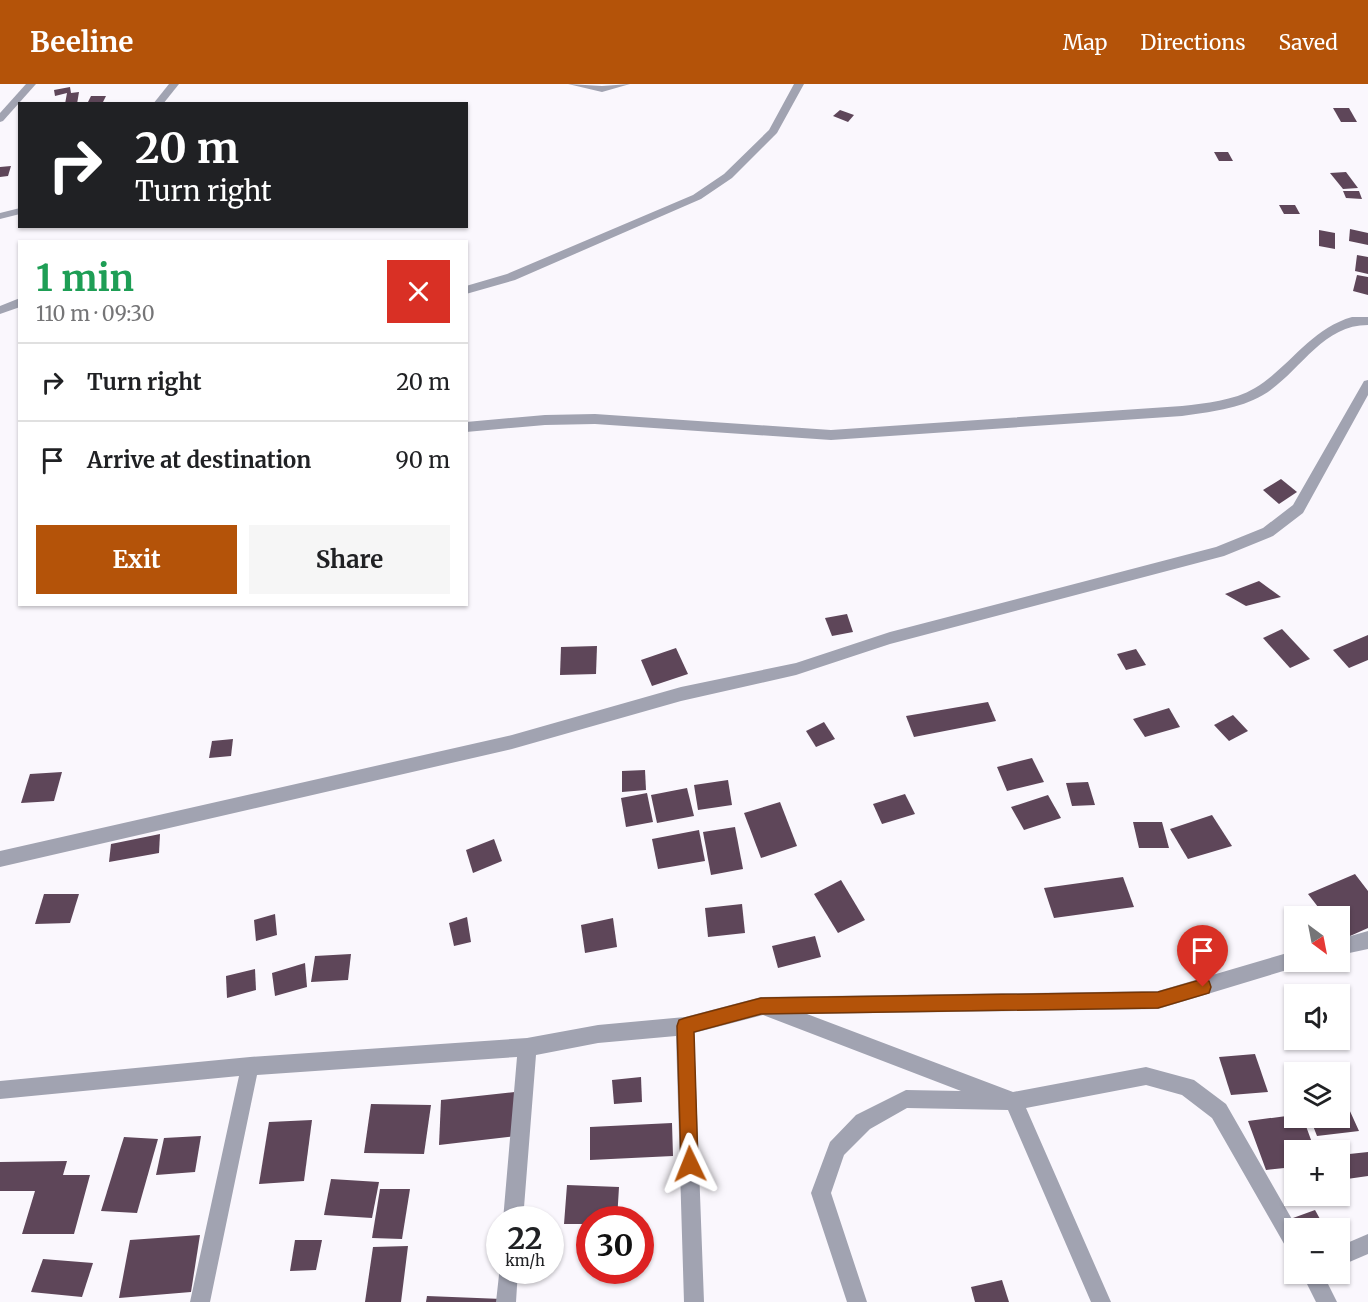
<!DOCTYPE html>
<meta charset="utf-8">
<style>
:root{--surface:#fff;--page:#f6f6f6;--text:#202124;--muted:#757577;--line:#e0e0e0;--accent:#b45309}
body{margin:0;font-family:Merriweather,serif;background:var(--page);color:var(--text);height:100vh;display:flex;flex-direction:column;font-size:22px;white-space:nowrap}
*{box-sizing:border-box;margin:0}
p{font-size:20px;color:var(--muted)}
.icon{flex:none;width:33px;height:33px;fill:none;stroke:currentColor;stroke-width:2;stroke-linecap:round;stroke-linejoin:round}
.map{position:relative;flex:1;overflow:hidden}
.sheet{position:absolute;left:18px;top:156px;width:450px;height:366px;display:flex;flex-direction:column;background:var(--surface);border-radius:0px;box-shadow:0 2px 4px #0004}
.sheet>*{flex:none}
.top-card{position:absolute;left:18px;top:18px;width:450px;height:126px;border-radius:0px;box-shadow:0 2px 4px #0004;background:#202124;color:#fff;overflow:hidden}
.needle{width:39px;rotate:148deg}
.controls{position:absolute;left:1284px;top:822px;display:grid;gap:12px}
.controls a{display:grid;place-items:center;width:66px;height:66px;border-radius:0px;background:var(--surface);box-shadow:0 2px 4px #0004;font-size:30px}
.speed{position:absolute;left:486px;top:1122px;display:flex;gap:12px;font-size:30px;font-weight:700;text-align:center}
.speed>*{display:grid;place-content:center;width:78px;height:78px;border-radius:50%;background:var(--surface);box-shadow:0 2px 4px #0004;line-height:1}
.speed small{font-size:15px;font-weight:400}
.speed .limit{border:9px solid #d22;background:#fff;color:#111}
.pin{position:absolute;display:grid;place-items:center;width:51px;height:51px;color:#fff;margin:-62px -26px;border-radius:50% 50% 50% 0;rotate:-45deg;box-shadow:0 0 6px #0007}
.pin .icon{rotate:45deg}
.me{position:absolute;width:66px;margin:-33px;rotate:358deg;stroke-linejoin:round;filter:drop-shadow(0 0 4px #0008)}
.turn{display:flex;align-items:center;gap:21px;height:126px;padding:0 18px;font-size:27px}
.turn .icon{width:78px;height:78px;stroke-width:2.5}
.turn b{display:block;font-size:42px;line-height:51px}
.round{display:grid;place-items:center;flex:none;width:63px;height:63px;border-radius:0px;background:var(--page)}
.summary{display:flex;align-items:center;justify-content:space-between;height:102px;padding:0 18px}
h1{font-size:36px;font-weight:700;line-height:45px;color:#1e9e55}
.primary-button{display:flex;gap:12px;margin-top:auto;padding:12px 18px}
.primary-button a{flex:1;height:69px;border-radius:0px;background:var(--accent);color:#fff;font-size:24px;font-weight:700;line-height:69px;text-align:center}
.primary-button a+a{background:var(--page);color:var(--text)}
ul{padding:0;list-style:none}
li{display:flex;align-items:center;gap:18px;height:78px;padding:0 18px;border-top:2px solid var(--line)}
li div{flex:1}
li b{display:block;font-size:22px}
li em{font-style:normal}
header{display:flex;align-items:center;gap:36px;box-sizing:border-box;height:84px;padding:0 30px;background:var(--accent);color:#fff}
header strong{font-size:28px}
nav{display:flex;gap:33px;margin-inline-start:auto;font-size:21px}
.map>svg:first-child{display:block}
.building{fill:#5e4659}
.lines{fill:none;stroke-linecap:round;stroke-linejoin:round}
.minor{fill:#a1a3b1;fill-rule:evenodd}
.route{fill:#b45309;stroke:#753606;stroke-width:1.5}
</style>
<header>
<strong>Beeline</strong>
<nav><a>Map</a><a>Directions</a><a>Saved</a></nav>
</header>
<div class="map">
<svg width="1368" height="1218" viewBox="0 0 1368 1218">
<rect width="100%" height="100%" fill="#faf7fd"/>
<g class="building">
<path d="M70,3L71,9L79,8L77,20H65L67,9L55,12L54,6Z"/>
<path d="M91,12H106L102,20H87Z"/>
<path d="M1333,24H1349L1357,38H1341Z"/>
<path d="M840,26L854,31L848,38L833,32Z"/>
<path d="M1214,68H1228L1233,77H1219Z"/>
<path d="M11,82L8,92L0,93V83Z"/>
<path d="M1346,88L1358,104L1343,105L1330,89Z"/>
<path d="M1343,107H1359L1362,115L1346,114Z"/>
<path d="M1279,121H1295L1300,130H1284Z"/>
<path d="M1350,145L1368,149V161L1349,157Z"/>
<path d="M1319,146L1335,149V165L1319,162Z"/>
<path d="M1357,171L1368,173V190L1355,187Z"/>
<path d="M1357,191L1368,193V211L1353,207Z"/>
<path d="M1281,395L1297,408L1279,420L1263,406Z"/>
<path d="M1259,497L1281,513L1246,522L1225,510Z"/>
<path d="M847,530L853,548L832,552L825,534Z"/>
<path d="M1282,545L1310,575L1290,584L1263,554Z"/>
<path d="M1368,551V576L1349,584L1333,566Z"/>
<path d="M597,562L596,590L560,591L561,563Z"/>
<path d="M676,564L688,590L652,602L641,576Z"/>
<path d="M1136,565L1146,581L1126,586L1117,570Z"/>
<path d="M988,618L996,637L914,653L906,632Z"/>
<path d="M1169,624L1180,643L1145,653L1133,635Z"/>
<path d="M1233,631L1248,647L1229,657L1214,641Z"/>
<path d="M824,638L835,655L816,663L806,647Z"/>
<path d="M233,655L231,672L209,674L212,657Z"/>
<path d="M1032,674L1044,698L1007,707L997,683Z"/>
<path d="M645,686L646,706L622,708V687Z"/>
<path d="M62,688L54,717L21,719L30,690Z"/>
<path d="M728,696L732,721L698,726L694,701Z"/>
<path d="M1088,698L1095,721L1072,722L1066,699Z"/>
<path d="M687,704L694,732L657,739L651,711Z"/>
<path d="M647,709L653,738L626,743L621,714Z"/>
<path d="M905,710L915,730L882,740L873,720Z"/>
<path d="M1048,711L1061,734L1024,746L1011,723Z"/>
<path d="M780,718L797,762L761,774L744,729Z"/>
<path d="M1212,731L1232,762L1188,775L1170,745Z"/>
<path d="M1133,738H1162L1169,764H1139Z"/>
<path d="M735,743L743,785L711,791L703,748Z"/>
<path d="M699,746L705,777L658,785L652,755Z"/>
<path d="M160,750L159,769L109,778L111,760Z"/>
<path d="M494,755L502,777L473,789L466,766Z"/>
<path d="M1355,790L1368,807V844L1341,856L1340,832H1325L1308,810Z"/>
<path d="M1123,793L1134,823L1054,834L1044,804Z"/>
<path d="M841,796L865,836L838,849L814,810Z"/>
<path d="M44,810H79L70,839L35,840Z"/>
<path d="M742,820L745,849L708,853L705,824Z"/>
<path d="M275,830L277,851L256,857L254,836Z"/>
<path d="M467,833L471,858L454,862L449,839Z"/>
<path d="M613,834L617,863L585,869L581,841Z"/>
<path d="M815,852L821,873L778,884L772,862Z"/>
<path d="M351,870L348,896L311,898L315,872Z"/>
<path d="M305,879L307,903L275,912L272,889Z"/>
<path d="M255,885L256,906L227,914L226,892Z"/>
<path d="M1255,970L1268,1008L1231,1011L1219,973Z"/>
<path d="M641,993L642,1018L614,1020L612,996Z"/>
<path d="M515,1008L516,1052L439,1061L441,1016Z"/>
<path d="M1340,1014H1344L1359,1047L1317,1052L1310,1034H1340Z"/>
<path d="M371,1020L431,1021L424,1070L364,1069Z"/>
<path d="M1294,1031V1034H1303L1314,1064L1294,1066V1083L1266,1086L1248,1037Z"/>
<path d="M312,1036L304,1097L259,1100L269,1038Z"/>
<path d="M672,1039L673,1072L590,1076V1043Z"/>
<path d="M201,1052L195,1088L156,1091L164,1054Z"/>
<path d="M124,1053L158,1055L137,1129L101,1127Z"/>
<path d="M1368,1068V1092L1340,1096V1071Z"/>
<path d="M67,1077L63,1091H90L74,1150H22L35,1107H0V1078Z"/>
<path d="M331,1095L379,1098L372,1134L324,1131Z"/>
<path d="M567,1101L619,1103L617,1136H590V1140H564Z"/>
<path d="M380,1105H410L402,1155L372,1154Z"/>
<path d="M1315,1126L1325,1144H1298L1293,1134Z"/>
<path d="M200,1151L191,1208L119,1214L130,1156Z"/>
<path d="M295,1156H322L316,1186L290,1187Z"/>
<path d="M408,1162L401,1218H365L373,1163Z"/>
<path d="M43,1175L93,1179L82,1213L31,1208Z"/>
<path d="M1002,1196L1009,1218H975L971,1203Z"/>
<path d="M427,1212L502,1215V1218H426Z"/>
</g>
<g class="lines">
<g class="minor">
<path d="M26,0H36L3,37L0,38V29Z"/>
<path d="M169,0H179L163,20H153Z"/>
<path d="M568,0L602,2L630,0L602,8Z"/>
<path d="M794,0H804L777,49L732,94L701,115L515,196L466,210V202L507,190L693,111L724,90L769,46Z"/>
<path d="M20,124V130L0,135V129Z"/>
<path d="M20,214V223L0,230V222Z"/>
<path d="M1352,233H1368V241C1321,241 1300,289 1263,311C1239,325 1209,328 1182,332L831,356L595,340L545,341L466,348V338L545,331L595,330L831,346L1182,322C1206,319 1233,317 1255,304C1290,283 1310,245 1352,233Z"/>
<path d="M1368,296V311L1303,429L1273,452L1224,472L890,560L796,591L681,617L512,665L0,783V767L512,651L681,603L796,579L890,548L1216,463L1263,444L1293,421L1364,297Z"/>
<path d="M1368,847V865L1340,871V855Z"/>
<path d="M1294,867V878H1302L1300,882L1158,925L807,930L1013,1008L1146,983L1194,996L1226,1020L1297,1144H1294V1168L1287,1165L1212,1034L1182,1011L1146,1001L1026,1024L1111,1218H1091L1008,1026L907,1024L870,1045L844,1071L831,1109L867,1218H847L811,1109L830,1058L856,1031L906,1006L961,1007L763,931L694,949L704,1218H684L676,952L598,959L536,971L523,1136H503L517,973L257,991L210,1218H190L239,992L0,1015V997L250,973L527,954L598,941L685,933L761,913L1158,907Z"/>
<path d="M1368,1150V1170L1340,1182V1162Z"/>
<path d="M500,1182V1186H518L516,1218H496Z"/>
<path d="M1302,1190H1323L1337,1218H1316Z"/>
</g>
</g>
<path class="route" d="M1203,895L1209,897L1211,903L1209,909L1158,924L761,930L694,948L698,1080L696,1086L690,1089L684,1086L681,1080L677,942L679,936L685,934L761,914L1158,908Z"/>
</svg>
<div class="controls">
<a><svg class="needle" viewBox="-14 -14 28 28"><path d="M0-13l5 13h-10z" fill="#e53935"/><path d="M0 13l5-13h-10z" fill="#757577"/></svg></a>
<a><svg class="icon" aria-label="sound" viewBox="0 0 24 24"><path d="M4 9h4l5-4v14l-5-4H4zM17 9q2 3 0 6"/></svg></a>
<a><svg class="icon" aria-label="layers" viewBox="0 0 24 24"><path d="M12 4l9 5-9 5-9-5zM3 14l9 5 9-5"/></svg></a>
<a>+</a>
<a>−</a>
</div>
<div class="speed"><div>22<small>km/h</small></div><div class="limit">30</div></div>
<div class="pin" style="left:1203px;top:903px;background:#d93025"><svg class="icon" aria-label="arrive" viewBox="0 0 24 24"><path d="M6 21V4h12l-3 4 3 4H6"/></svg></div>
<svg class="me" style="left:690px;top:1080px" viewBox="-20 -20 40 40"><path d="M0-17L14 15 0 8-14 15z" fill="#b45309" stroke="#fff" stroke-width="4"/></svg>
<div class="top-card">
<div class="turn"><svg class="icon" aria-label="right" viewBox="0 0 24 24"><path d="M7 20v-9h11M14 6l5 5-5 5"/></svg><div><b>20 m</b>Turn right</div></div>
</div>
<section class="sheet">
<div class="summary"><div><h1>1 min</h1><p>110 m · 09:30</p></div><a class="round" style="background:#d93025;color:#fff"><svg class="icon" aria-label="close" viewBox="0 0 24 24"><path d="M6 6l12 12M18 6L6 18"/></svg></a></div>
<ul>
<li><svg class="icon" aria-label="right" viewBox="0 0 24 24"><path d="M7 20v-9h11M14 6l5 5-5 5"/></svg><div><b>Turn right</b></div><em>20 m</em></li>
<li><svg class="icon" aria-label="arrive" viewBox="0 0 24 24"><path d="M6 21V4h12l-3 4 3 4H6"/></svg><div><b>Arrive at destination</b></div><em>90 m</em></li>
</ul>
<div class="primary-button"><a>Exit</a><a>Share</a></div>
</section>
</div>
